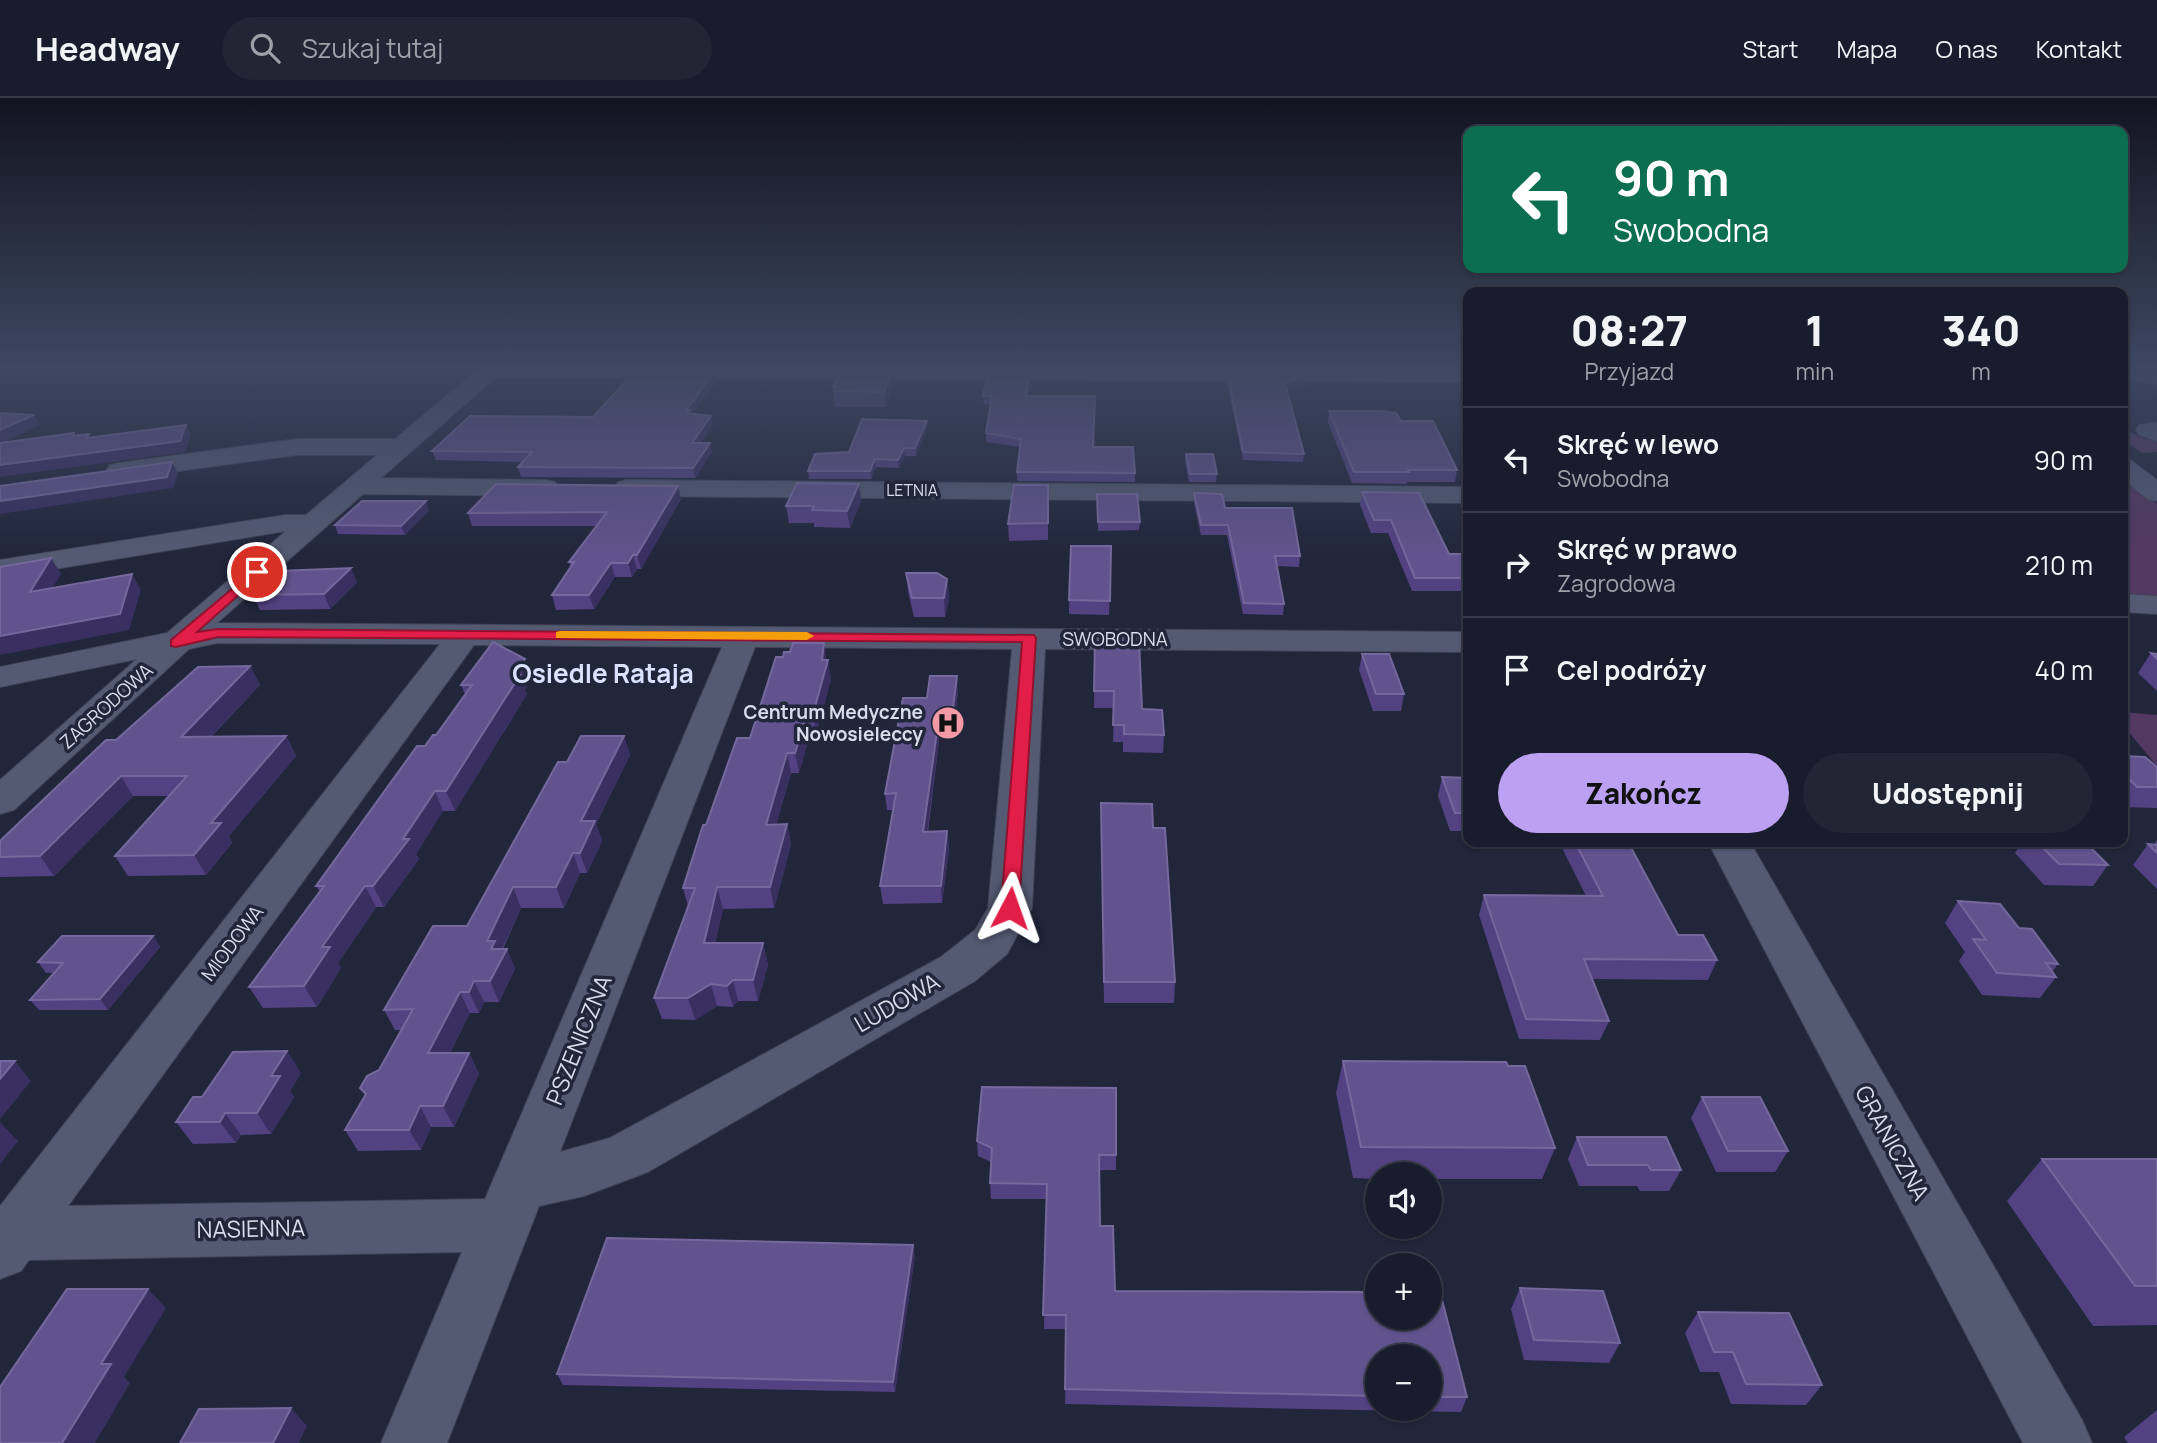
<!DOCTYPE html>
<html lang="pl">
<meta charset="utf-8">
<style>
:root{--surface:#191c2c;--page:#222534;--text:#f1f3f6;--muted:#9fa1a9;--line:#373a48;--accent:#bca0f2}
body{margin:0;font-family:Manrope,sans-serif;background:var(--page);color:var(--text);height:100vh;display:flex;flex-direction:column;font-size:26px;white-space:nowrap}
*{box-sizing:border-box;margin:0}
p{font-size:23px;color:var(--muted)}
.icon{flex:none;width:38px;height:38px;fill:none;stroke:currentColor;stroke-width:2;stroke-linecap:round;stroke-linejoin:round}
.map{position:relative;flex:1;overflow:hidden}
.panel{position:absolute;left:1463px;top:189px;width:665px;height:560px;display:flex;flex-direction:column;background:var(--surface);border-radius:14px;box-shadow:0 2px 5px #0004,0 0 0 2px var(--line)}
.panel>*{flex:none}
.top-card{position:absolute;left:1463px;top:28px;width:665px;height:147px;border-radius:14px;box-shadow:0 2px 5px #0004,0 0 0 2px var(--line);background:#0b6e4f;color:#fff;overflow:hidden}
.buttons{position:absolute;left:1365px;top:1064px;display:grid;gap:14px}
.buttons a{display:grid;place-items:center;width:77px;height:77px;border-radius:50%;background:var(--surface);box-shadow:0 2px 5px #0004,0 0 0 2px var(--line);font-size:35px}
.pin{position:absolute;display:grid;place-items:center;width:60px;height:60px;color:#fff;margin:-30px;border:4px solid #fff;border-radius:50%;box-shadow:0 2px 7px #0007}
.me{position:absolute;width:77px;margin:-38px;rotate:4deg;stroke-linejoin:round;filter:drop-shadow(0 0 5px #0008)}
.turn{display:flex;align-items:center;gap:24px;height:147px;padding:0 35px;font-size:32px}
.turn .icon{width:91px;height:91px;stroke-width:2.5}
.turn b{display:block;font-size:49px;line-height:60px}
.eta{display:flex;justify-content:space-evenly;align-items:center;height:119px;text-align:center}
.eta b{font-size:42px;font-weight:800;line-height:49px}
.cta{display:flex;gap:14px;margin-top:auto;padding:14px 35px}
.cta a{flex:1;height:80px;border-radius:42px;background:var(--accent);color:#111;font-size:28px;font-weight:800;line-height:80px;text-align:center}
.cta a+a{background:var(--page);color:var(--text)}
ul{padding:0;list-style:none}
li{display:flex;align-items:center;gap:21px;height:105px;padding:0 35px;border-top:2px solid var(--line)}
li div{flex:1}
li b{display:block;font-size:26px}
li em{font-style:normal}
header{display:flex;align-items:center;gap:42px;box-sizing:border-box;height:98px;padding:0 35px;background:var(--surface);border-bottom:2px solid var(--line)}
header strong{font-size:33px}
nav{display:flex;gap:38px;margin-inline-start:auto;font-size:24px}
.search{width:490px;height:63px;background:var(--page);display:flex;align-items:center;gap:18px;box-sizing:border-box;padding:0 24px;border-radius:38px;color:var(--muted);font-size:26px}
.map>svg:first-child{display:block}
.green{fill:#533962}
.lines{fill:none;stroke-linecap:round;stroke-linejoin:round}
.minor-casing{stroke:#404356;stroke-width:2}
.minor{fill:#535a72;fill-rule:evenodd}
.wall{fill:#534282;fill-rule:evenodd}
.shaded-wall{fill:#393061}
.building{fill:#61538d;stroke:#74689c;stroke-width:2}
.route{fill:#e11d48;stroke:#92132f;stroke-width:2}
.slow{fill:#f59e0b}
.labels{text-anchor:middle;stroke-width:7;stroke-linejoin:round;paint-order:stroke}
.far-street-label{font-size:16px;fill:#d7dbea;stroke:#21263b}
.street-label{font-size:19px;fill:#d7dbea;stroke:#21263b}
.poi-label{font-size:19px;font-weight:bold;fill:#d7dbea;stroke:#21263b;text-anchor:end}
.near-street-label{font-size:23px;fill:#d7dbea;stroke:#21263b}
.district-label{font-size:26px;font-weight:bold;fill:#dae2ff;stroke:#21263b}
</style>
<header>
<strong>Headway</strong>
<div class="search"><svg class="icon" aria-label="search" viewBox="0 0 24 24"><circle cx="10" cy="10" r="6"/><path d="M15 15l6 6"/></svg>Szukaj tutaj</div>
<nav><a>Start</a><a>Mapa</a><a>O nas</a><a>Kontakt</a></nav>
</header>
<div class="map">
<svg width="2157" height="1345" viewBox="0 0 2157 1345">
<rect width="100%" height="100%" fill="#21263b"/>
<g class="green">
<path d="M2123,331L2144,341L2157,343V354L2142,355L2123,341Z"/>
<path d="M2123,379L2157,406V499L2123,496Z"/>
<path d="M2123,614L2157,617V668L2123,627Z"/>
</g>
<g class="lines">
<defs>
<g id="minor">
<path d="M482,268L1468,270V284L496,279L381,380L546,382L555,384L559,390L555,396L546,398L363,396L217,525L1468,534V554L1045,551L1032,810L1007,856L975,883L648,1074L584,1098L539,1108L447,1345H381L462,1154L29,1162L21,1173L0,1181V1108L440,546L217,545L189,551L14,712L0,716V682L137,561L0,589V569L167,535L286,433L0,480V462L285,417H306L377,357H297L119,381L110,379L106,373L110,367L119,365L297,341H395ZM474,547L722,549L485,1101L68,1108ZM755,549L1012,551L988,810L975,832L941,859L610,1040L560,1054Z"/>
<path d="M2157,324V343L2139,337L2136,332L2139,327Z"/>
<path d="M2123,361L2132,363L2157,382V403L2147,401L2123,381Z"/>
<path d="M627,382L1468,389V405L627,398L618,396L614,390L618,384Z"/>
<path d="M2123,496L2157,498V516L2123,514Z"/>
<path d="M1708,744H1750L2082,1322L2092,1345H2023Z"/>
</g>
</defs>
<use href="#minor" class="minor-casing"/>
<use href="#minor" class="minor"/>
</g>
<g class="wall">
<path d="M2123,268H2157V287L2123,281Z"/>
<path d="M1228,278L1305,286L1286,292L1304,356L1303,364L1243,362L1227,285Z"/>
<path d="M716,283L692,316L713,327L700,345L712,354L695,380L521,379L518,369L523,364L436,362L432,353L593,319Z"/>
<path d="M895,284L886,309H835L833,289Z"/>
<path d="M1030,284L1028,298L1093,349L1135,375V384L1017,383V374L1020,349L986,344V335L991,306H984L983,298Z"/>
<path d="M1329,313L1401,323L1457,372L1455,384H1407V386L1352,385L1328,324Z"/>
<path d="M927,323V331L916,358H905L899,370L876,369L871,381H809L808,373L849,354Z"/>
<path d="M1186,356L1217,376L1216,384H1189L1185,364Z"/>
<path d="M1048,387V442L1009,443L1008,426Z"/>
<path d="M1362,394L1449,456L1468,457V493H1412L1388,435H1371L1360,407Z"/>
<path d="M1194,395L1225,410L1300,458L1299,469L1277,468L1284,506L1283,517L1243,516L1227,437H1201L1194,405Z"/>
<path d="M1097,396L1140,424L1139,432L1098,433Z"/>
<path d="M681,401L641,471H637L632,479H615L594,511L556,512L552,497L571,469L569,464L596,428H472L468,415Z"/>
<path d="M861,403L850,430L814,429V425H789L786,408Z"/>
<path d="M429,412L405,437L338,436L335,427Z"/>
<path d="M1111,448L1109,517L1069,516V502Z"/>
<path d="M906,475L947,481L949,500L945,519H914L908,494Z"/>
<path d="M357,484L330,511L260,512L253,497Z"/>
<path d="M1095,543L1142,611L1164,637L1163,655L1123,654V644H1113L1114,610H1094Z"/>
<path d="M790,554L826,562L831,581L816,636H810L799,675H791L776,727L787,726L791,747L774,810L723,811L715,845H763L768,867L758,903H738L733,909L717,908L695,922L662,921L654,900L688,808L683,790L706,727L750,640L783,559Z"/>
<path d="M2151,555L2157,556V593L2138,575Z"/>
<path d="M1362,556L1404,596L1401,613H1373L1359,572Z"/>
<path d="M250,568L260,587L211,639L286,638L296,658L229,738L232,745L206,777L128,778L115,758L169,698H133L54,778L0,779V743Z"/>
<path d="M531,580L525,591L527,596L455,713H443L416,756L419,761L384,809H376L338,865L341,870L317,909L263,910L249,889L320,794L316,788L425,648L436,637L465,596L461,587Z"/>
<path d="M958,594L953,635H940L928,734L947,733L949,751L942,805L883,806L880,788L893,712H887L885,696L927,600Z"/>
<path d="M624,638L630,657L596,726L602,743L587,775H580L564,810H521L503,851H507L515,871L499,904H484L479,915H470L450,955H469L479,976L454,1029H431L421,1052L358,1053L345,1032L365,997L360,990L379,972L401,932H395L384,912L467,828L567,664Z"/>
<path d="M2123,658L2157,669V710L2123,709Z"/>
<path d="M1442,679L1468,680V733H1450L1438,698Z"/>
<path d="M1101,705L1153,730L1175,884L1174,905H1104Z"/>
<path d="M2157,742V791L2133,767L2148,746H2154Z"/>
<path d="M1559,744H1633L1634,746L1632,751L1678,837L1717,862L1708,882L1592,881L1609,923L1600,942L1519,941L1479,817L1484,797L1586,798Z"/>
<path d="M2022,744H2085L2108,767L2093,788L2044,787L2015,755Z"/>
<path d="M1958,803L2019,830L2058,866L2052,874L2056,879L2040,900L1982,897L1959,863L1965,854L1945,825Z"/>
<path d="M153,838L160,849L108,912H39L30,902L54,875H46L38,864Z"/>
<path d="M1343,963L1508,968L1555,1050L1542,1081H1430V1076H1377V1081L1353,1080L1336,995Z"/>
<path d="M301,975L290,993L294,999L271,1036L241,1037L236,1045L193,1046L176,1024L202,999Z"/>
<path d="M982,989L1116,990V1072H1099L1100,1128H1113L1115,1193L1377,1194V1220H1430V1194H1440L1467,1299L1461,1314L1065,1306L1066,1231H1044L1046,1101H991L990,1085L991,1064L978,1058L977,1043ZM1377,1258H1430V1311H1377Z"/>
<path d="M1702,999L1788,1053L1775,1074H1716L1691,1020Z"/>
<path d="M1577,1039L1681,1072L1669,1093H1640L1637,1088H1579L1568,1061Z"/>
<path d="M2042,1061H2157V1227L2093,1228L2007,1103Z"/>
<path d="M915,1157L895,1294L563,1287L557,1276Z"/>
<path d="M1520,1190L1620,1245L1609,1265L1524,1262L1511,1211Z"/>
<path d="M1698,1214L1822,1287L1806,1307L1731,1306L1719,1274H1700L1685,1235Z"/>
<path d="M2157,1312V1345H2128L2124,1339Z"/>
</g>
<g class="shaded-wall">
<path d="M894,269L895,284L886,309L884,294Z"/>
<path d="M715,274L716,283L691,318V321L686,312Z"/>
<path d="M1030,276V284L1026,306V298Z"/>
<path d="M1306,278L1305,286L1284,293L1285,285Z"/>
<path d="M34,317L40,327L0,346V332Z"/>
<path d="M711,318L713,327L694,354L692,345Z"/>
<path d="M927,323V331L916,358L915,350Z"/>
<path d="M186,327L191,337L185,354L0,379V367Z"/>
<path d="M710,345L712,354L695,380L693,370Z"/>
<path d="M904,350L905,358L899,370L898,362Z"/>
<path d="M875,361L876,369L871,381L870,373Z"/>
<path d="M172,364L178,375L173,390L0,416V403Z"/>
<path d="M859,386L861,403L850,430L847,413Z"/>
<path d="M678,388L681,401L641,471L637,457Z"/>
<path d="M426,403L429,412L405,437L401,428Z"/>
<path d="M633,457L637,471L632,479L628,465Z"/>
<path d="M51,460L61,476L40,510L30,494Z"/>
<path d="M611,465L615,479L594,511L589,497Z"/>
<path d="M351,470L357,484L330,511L324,496Z"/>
<path d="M132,476L141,492L129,532L0,557V538Z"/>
<path d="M947,481L949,500L945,519L944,500Z"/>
<path d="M824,545L827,565L828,562L831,581L816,636L813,616L822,562Z"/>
<path d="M525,561L531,580L525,591L527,596L455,713L446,693Z"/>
<path d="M250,568L260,587L192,658L181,639Z"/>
<path d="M957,578L958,594L953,635L952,618Z"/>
<path d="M807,616L810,636L799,675L795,655Z"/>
<path d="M939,619L940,635L925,751L923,734Z"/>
<path d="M286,638L296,658L229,738L232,745L206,777L194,757L211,725Z"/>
<path d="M624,638L630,657L596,726L602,743L587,775L580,755L581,723Z"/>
<path d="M787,655L791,675L770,747L766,727Z"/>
<path d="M121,678L133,698L54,778L40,758Z"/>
<path d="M435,693L443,713L416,756L419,761L384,809L373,788Z"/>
<path d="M787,726L791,747L774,810L770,789Z"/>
<path d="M947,733L949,751L942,805L941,788Z"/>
<path d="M573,755L580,775L564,810L556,789Z"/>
<path d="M365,788L376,809L338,865L341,870L317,909L304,888L322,849Z"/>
<path d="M513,789L521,810L500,855L507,851L515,871L499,904L490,883L487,843Z"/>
<path d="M717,789L723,811L710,867L704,845Z"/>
<path d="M153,838L160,849L108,912L100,901Z"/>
<path d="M763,845L768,867L758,903L753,882Z"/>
<path d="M733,882L738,903L733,909L727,888Z"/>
<path d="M474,883L484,904L479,915L469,894Z"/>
<path d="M711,886L717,908L695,922L688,900Z"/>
<path d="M460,894L470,915L439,976L428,955Z"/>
<path d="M287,953L301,975L290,993L294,999L271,1036L257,1015L271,978Z"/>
<path d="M469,955L479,976L454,1029L443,1008Z"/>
<path d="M15,963L31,983L0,1021V981Z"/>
<path d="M420,1008L431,1029L421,1052L409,1032Z"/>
<path d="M225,1015L241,1037L236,1045L220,1024Z"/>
<path d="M0,1024L18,1043L0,1066Z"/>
<path d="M913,1147L915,1157L895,1294L893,1284Z"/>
<path d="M148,1191L166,1210L124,1279L130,1285L95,1345H62L101,1266Z"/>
<path d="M291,1310L307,1328L299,1345H273Z"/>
</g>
<g class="building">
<path d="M842,269H894L884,294L834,293L836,289H833Z"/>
<path d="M634,274H715L686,312H690L687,315L711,318L692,345H710L693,370L518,369L532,354L432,353L470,318L593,319Z"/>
<path d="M988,276H1030L1026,298H1095L1093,349H1133L1135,375L1017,374L1021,341L986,335L992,298H983Z"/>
<path d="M1228,278H1306L1285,285L1304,356L1243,354Z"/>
<path d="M1329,313H1382L1396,315L1401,323H1433L1457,372H1408L1409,374H1354Z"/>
<path d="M0,315L34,317L0,332Z"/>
<path d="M862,321L927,323L915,350H904L898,362L875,361L870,373H808L815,356L849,354Z"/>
<path d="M186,327L180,343L0,367V345L74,335L73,338L89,336L87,340Z"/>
<path d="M1186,356H1213L1217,376H1190Z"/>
<path d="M172,364L167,379L0,403V388Z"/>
<path d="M797,385L859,386L847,413L812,412L814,408H786Z"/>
<path d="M496,386L678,388L637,457H633L628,465H611L589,497H552L574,464H569L607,414L468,415Z"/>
<path d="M1014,387H1048V425L1008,426Z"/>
<path d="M1362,394L1419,395L1449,456H1468V480H1415L1391,422H1374Z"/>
<path d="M1194,395L1222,396L1225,410H1292L1300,458H1275L1284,506L1244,505L1228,427H1201Z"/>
<path d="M1097,396H1137L1140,424H1098Z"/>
<path d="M362,403H426L401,428L335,427Z"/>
<path d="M1071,448H1111L1110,503L1069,502Z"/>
<path d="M51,460L30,494L132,476L120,516L0,538V469Z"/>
<path d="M351,470L324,496L253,497L278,473Z"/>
<path d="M906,475H937L947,481L944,500H912Z"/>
<path d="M1095,543H1139L1142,611L1162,612L1164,637L1124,636V627H1113L1114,593H1094Z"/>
<path d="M493,544L525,561L515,577H520L446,693H435L403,741H409L373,788H365L322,849H330L304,888L249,889L324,788H316L417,648H425L433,637H436L472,587H461Z"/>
<path d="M793,545H824L822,562H828L813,616H807L795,655H787L766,727L787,726L770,789H717L704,845H763L753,882H733L727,888L711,886L688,900H654L695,790H683L703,727H706L737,640H750L776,559H783L784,554H790Z"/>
<path d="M2151,555L2157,556V561Z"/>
<path d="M1362,556H1389L1404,596H1376Z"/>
<path d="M250,568L181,639L286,638L211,725H221L194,757L115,758L187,678H121L40,758L0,759V743L106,642H116L198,569Z"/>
<path d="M930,578H957L952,618L939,619L923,734L947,733L941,788H880L896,695L885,696L903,600H927Z"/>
<path d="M581,638H624L581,723H595L580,755H573L556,789H513L487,843H495L491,851H507L490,883H474L469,894H460L428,955H469L443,1008H420L409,1032H345L366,996L360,990L367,978L379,972L413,911L384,912L433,828H467L558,664H567Z"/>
<path d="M2123,658L2145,659L2157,669V689H2137L2123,675Z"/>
<path d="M1442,679L1468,680V715H1455Z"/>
<path d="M1101,705L1152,706L1153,730H1165L1175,884H1104Z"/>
<path d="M1575,744H1633L1634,746H1629L1678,837H1703L1717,862L1584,861L1609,923L1526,921L1484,797L1603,798Z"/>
<path d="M2037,744H2085L2108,767L2059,766Z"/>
<path d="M2148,746L2157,747V755Z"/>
<path d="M1958,803L2000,806L2019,830L2032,831L2058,866L2046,865L2056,879L1997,875L1973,841L1986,842Z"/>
<path d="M62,838H153L100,901L30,902L63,865L38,864Z"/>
<path d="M287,953L271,978H280L257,1015H225L220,1024H176L193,999H202L233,954Z"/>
<path d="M0,963H15L0,981Z"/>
<path d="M1343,963L1506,964L1508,968H1525L1555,1050L1361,1049Z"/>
<path d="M982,989L1116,990V1057H1099L1100,1128H1113L1115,1193L1377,1194V1220H1430V1194H1440L1467,1299H1430V1258H1377V1298L1065,1291L1066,1217H1043L1047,1086L990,1085L992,1050L977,1043Z"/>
<path d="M1702,999H1760L1788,1053H1728Z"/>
<path d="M1577,1039H1666L1681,1072H1651L1648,1067H1588Z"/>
<path d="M2042,1061H2157V1188H2135Z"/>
<path d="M607,1140L913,1147L893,1284L557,1276Z"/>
<path d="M1520,1190L1603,1193L1620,1245L1534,1242Z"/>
<path d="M67,1191H148L101,1266H111L62,1345H0V1289Z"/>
<path d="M1698,1214L1789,1215L1822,1287L1746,1286L1733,1254H1714Z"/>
<path d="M291,1310L273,1345H180L199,1311Z"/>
</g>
<linearGradient id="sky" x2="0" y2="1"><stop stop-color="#121520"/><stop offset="0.59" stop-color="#3d4760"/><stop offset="1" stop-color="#3d4760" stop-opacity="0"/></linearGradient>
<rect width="2157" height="456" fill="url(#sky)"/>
<path class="route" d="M257,470L263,474L261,477L197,534L218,531L1034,537L1036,540L1019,810L1017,814H1004L1001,810L1022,544L218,539L176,549L171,548V542Z"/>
<path class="slow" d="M560,533L807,534L814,538L807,542L556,540V534Z"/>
<defs>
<symbol id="hospital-disc" viewBox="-11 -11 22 22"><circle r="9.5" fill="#f49aa7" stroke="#21263b"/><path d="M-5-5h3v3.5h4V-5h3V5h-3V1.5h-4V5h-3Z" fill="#111"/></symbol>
</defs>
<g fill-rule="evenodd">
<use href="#hospital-disc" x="929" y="606" width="38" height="38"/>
</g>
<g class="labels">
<g class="far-street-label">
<text x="912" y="398">LETNIA</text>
</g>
<g class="street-label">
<text x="1115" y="548">SWOBODNA</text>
<text transform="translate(106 608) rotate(-42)" y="7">ZAGRODOWA</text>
<text transform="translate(232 845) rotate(-53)" y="7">MIODOWA</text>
</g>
<g class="poi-label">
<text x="923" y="621">Centrum Medyczne<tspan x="923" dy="22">Nowosieleccy</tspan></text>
</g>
<g class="near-street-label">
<text transform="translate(897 905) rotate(-30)" y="8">LUDOWA</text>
<text transform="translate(579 942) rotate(-68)" y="8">PSZENICZNA</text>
<text transform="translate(1892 1045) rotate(61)" y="8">GRANICZNA</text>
<text transform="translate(251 1131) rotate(-1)" y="8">NASIENNA</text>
</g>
<g class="district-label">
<text x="603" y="585">Osiedle Rataja</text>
</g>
</g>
</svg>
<div class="buttons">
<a><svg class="icon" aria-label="sound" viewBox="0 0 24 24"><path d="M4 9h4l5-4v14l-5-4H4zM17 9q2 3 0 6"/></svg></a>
<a>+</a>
<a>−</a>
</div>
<div class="pin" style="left:257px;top:474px;background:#d93025"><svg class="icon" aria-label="arrive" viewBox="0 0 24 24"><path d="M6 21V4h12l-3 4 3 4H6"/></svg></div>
<svg class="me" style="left:1010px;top:810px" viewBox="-20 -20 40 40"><path d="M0-17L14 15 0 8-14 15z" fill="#e11d48" stroke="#fff" stroke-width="4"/></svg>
<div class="top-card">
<div class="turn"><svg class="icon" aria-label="left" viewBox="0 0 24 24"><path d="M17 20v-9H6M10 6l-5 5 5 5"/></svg><div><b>90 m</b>Swobodna</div></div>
</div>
<section class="panel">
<div class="eta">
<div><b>08:27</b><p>Przyjazd</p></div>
<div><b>1</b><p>min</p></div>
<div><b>340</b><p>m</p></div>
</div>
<ul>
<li><svg class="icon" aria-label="left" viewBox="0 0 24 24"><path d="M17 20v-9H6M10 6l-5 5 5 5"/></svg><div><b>Skręć w lewo</b><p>Swobodna</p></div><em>90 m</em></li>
<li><svg class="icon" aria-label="right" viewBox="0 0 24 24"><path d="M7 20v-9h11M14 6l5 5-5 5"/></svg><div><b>Skręć w prawo</b><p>Zagrodowa</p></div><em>210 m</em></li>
<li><svg class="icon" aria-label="arrive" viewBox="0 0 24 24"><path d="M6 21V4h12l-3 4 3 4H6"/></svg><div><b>Cel podróży</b></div><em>40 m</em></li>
</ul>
<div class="cta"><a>Zakończ</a><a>Udostępnij</a></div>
</section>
</div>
